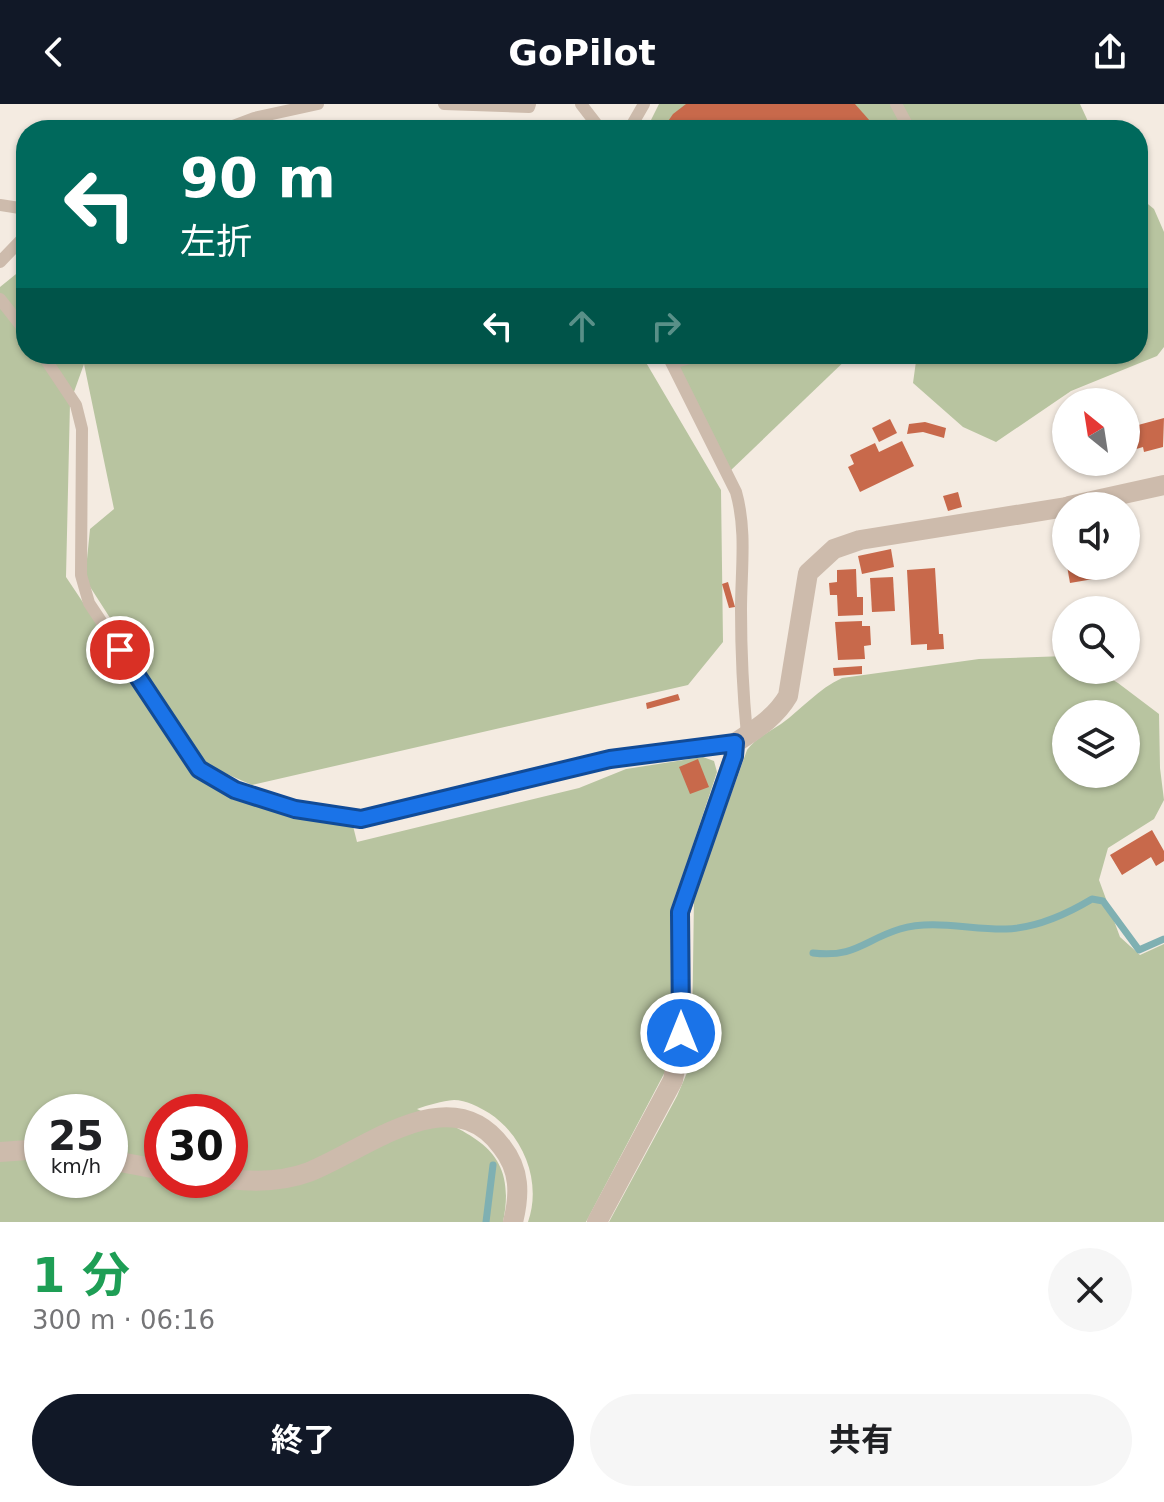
<!DOCTYPE html>
<html lang="ja">
<meta charset="utf-8">
<style>
:root{--surface:#fff;--page:#f6f6f6;--text:#202124;--muted:#757577;--accent:#111827}
body{margin:0;font-family:"DejaVu Sans","Noto Sans JP",sans-serif;background:var(--page);color:var(--text);height:100vh;display:flex;flex-direction:column;font-size:30px;white-space:nowrap}
*{box-sizing:border-box;margin:0}
p{font-size:26px;color:var(--muted)}
.icon{flex:none;width:44px;height:44px;fill:none;stroke:currentColor;stroke-width:2;stroke-linecap:round;stroke-linejoin:round}
.map{position:relative;height:1118px;overflow:hidden}
.drawer{display:flex;flex-direction:column;background:var(--surface);flex:1}
.drawer>*{flex:none}
.top-card{position:absolute;left:16px;top:16px;width:1132px;height:244px;border-radius:32px;box-shadow:0 2px 6px #0004;background:#00695c;color:#fff;overflow:hidden}
.needle{width:52px;rotate:330deg}
.tools{position:absolute;left:1052px;top:284px;display:grid;gap:16px}
.tools a{display:grid;place-items:center;width:88px;height:88px;border-radius:50%;background:var(--surface);box-shadow:0 2px 6px #0004;font-size:40px}
.speed{position:absolute;left:24px;top:990px;display:flex;gap:16px;font-size:40px;font-weight:700;text-align:center}
.speed>*{display:grid;place-content:center;width:104px;height:104px;border-radius:50%;background:var(--surface);box-shadow:0 2px 6px #0004;line-height:1}
.speed small{font-size:20px;font-weight:400}
.speed .limit{border:12px solid #d22;background:#fff;color:#111}
.pin{position:absolute;display:grid;place-items:center;width:68px;height:68px;color:#fff;margin:-34px;border:4px solid #fff;border-radius:50%;box-shadow:0 2px 8px #0007}
.me{position:absolute;width:88px;margin:-44px;rotate:0deg;stroke-linejoin:round;filter:drop-shadow(0 0 6px #0008)}
.turn{display:flex;align-items:center;gap:28px;height:168px;padding:0 32px;font-size:36px}
.turn .icon{width:104px;height:104px;stroke-width:2.5}
.turn b{display:block;font-size:56px;line-height:68px}
.lanes{display:flex;align-items:center;height:76px;padding:0 32px;background:#0003;justify-content:center;gap:40px;direction:ltr}
.lanes .off{opacity:.35}
.round{display:grid;place-items:center;flex:none;width:84px;height:84px;border-radius:42px;background:var(--page)}
.head{display:flex;align-items:center;justify-content:space-between;height:136px;padding:0 32px}
h1{font-size:48px;font-weight:700;line-height:60px;color:#1e9e55}
.cta{display:flex;gap:16px;margin-top:auto;padding:16px 32px}
.cta a{flex:1;height:92px;border-radius:48px;background:var(--accent);color:#fff;font-size:32px;font-weight:700;line-height:92px;text-align:center}
.cta a+a{background:var(--page);color:var(--text)}
header{display:flex;justify-content:space-between;align-items:center;height:104px;padding:0 32px;background:var(--accent);color:#fff;font-size:36px;font-weight:700}
.map>svg:first-child{display:block}
.green{fill:#b8c4a0;fill-rule:evenodd}
.lines{fill:none;stroke-linecap:round;stroke-linejoin:round}
.stream{stroke:#7fb0b2;stroke-width:7}
.building{fill:#c8694b}
.service{stroke:#cdbbac;stroke-width:12}
.minor{stroke:#cdbbac;stroke-width:20}
.route-casing{stroke:#114b97;stroke-width:20}
.route{stroke:#1a73e8;stroke-width:14}
</style>
<header><svg class="icon" aria-label="back" viewBox="0 0 24 24"><path d="M15 5l-7 7 7 7"/></svg>GoPilot<svg class="icon" aria-label="share" viewBox="0 0 24 24"><path d="M12 15V3M7 8l5-5 5 5M5 13v7h14v-7"/></svg></header>
<div class="map">
<svg width="1164" height="1118" viewBox="0 0 1164 1118">
<rect width="100%" height="100%" fill="#f4ebe1"/>
<g class="green">
<path d="M659,0H1080L1092,26H646Z"/>
<path d="M1138,92L1154,105L1164,128V243L1157,252L1071,287L996,338L963,323L913,279L917,250H1138Z"/>
<path d="M26,162V250H641L721,386L723,538L688,581L252,681L204,660L85,475L90,425L114,405L84,260L70,299L66,473L197,669L230,690L291,710L353,722L357,738L579,684L626,665L703,653L714,657L717,668L671,807V936L667,964L586,1118H528C542,1078 524,1032 489,1009C479,1003 466,996 454,996C442,997 428,1001 417,1005C474,1032 518,1045 503,1118H0V183ZM42,1008H110V1076H42ZM162,1008H230V1076H162Z"/>
<path d="M660,250H852L729,368Z"/>
<path d="M1066,552V566H1096L1118,579L1159,610L1160,664L1164,696L1154,715L1108,744L1099,776L1120,833L1140,851L1164,840V1118H609L677,992L689,964L692,933L694,793L747,646C756,634 769,628 781,620C803,604 818,585 842,574L979,555ZM1066,610H1126V670H1066Z"/>
</g>
<g class="lines">
<g class="stream">
<path d="M813,849C855,854 864,836 900,825C933,815 972,826 1006,825C1036,824 1067,810 1092,795L1103,797L1139,846L1164,835"/>
<path d="M486,1118L493,1061"/>
</g>
</g>
<g class="building">
<path d="M686,0H855L878,26H662L673,10Z"/>
<path d="M1164,314L1163,343L1144,348L1143,343L1133,346L1127,324Z"/>
<path d="M890,315L897,329L879,338L872,324Z"/>
<path d="M925,318L946,324L944,334L923,328L907,330L909,320Z"/>
<path d="M902,337L914,362L860,388L848,363L854,360L850,351L875,339L879,348Z"/>
<path d="M958,388L962,403L948,407L943,392Z"/>
<path d="M891,445L894,463L862,470L858,452Z"/>
<path d="M1067,462H1109L1111,472L1070,479Z"/>
<path d="M935,464L939,530H943L944,545L927,546V540L911,541L907,466Z"/>
<path d="M856,465L857,493H863V511L838,512L837,491H830L829,479L837,478V466Z"/>
<path d="M893,473L895,507L872,508L870,474Z"/>
<path d="M728,478L735,503L729,504L722,480Z"/>
<path d="M862,517V522H870L871,541L864,542L865,555L838,556L835,518Z"/>
<path d="M862,562V570L834,572L833,564Z"/>
<path d="M678,590L680,596L647,605L646,599Z"/>
<path d="M698,655L709,683L690,690L679,663Z"/>
<path d="M1152,726L1164,747V757L1156,762L1151,753L1122,771L1110,751Z"/>
</g>
<g class="lines">
<g class="service">
<path d="M444,0L529,3L530,0"/>
<path d="M581,0L601,26"/>
<path d="M896,0L910,26"/>
<path d="M222,26L254,14L318,0"/>
<path d="M629,26L644,0"/>
<path d="M0,101L26,105"/>
<path d="M0,158L26,131"/>
<path d="M0,195L26,228"/>
<path d="M42,250L76,301L82,325L81,471L89,499L199,665L235,686L295,705L361,715L610,655L735,639"/>
<path d="M667,250L736,388C747,427 741,466 741,506C741,548 743,589 747,631"/>
<path d="M672,259L704,250"/>
</g>
<g class="minor">
<path d="M1069,402L1164,381"/>
<path d="M0,1048L42,1045"/>
<path d="M110,1056L162,1066"/>
<path d="M230,1075C255,1078 285,1077 309,1068C367,1045 451,973 502,1043C520,1066 520,1090 513,1118"/>
<path d="M597,1118L673,976L681,929L680,808L734,652L735,639C756,625 775,614 788,592L808,469L834,445L860,436L1066,403"/>
</g>
</g>
<g class="lines">
<defs>
<path id="route" d="M120,546L199,665L235,686L295,705L361,715L610,655L735,639L734,652L680,808L681,929"/>
</defs>
<use href="#route" class="route-casing"/>
<use href="#route" class="route"/>
</g>
</svg>
<div class="tools">
<a><svg class="needle" viewBox="-14 -14 28 28"><path d="M0-13l5 13h-10z" fill="#e53935"/><path d="M0 13l5-13h-10z" fill="#757577"/></svg></a>
<a><svg class="icon" aria-label="sound" viewBox="0 0 24 24"><path d="M4 9h4l5-4v14l-5-4H4zM17 9q2 3 0 6"/></svg></a>
<a><svg class="icon" aria-label="search" viewBox="0 0 24 24"><circle cx="10" cy="10" r="6"/><path d="M15 15l6 6"/></svg></a>
<a><svg class="icon" aria-label="layers" viewBox="0 0 24 24"><path d="M12 4l9 5-9 5-9-5zM3 14l9 5 9-5"/></svg></a>
</div>
<div class="speed"><div>25<small>km/h</small></div><div class="limit">30</div></div>
<div class="pin" style="left:120px;top:546px;background:#d93025"><svg class="icon" aria-label="arrive" viewBox="0 0 24 24"><path d="M6 21V4h12l-3 4 3 4H6"/></svg></div>
<svg class="me" style="left:681px;top:929px" viewBox="-20 -20 40 40"><circle r="17" fill="#1a73e8" stroke="#fff" stroke-width="3"/><path d="M0-11L8 9 0 5-8 9z" fill="#fff"/></svg>
<div class="top-card">
<div class="turn"><svg class="icon" aria-label="left" viewBox="0 0 24 24"><path d="M17 20v-9H6M10 6l-5 5 5 5"/></svg><div><b>90 m</b>左折</div></div>
<div class="lanes"><svg class="icon" aria-label="left" viewBox="0 0 24 24"><path d="M17 20v-9H6M10 6l-5 5 5 5"/></svg><svg class="icon off" aria-label="ahead" viewBox="0 0 24 24"><path d="M12 20V5M6 11l6-6 6 6"/></svg><svg class="icon off" aria-label="right" viewBox="0 0 24 24"><path d="M7 20v-9h11M14 6l5 5-5 5"/></svg></div>
</div>
</div>
<section class="drawer">
<div class="head"><div><h1>1 分</h1><p>300 m · 06:16</p></div><a class="round"><svg class="icon" aria-label="close" viewBox="0 0 24 24"><path d="M6 6l12 12M18 6L6 18"/></svg></a></div>
<div class="cta"><a>終了</a><a>共有</a></div>
</section>
